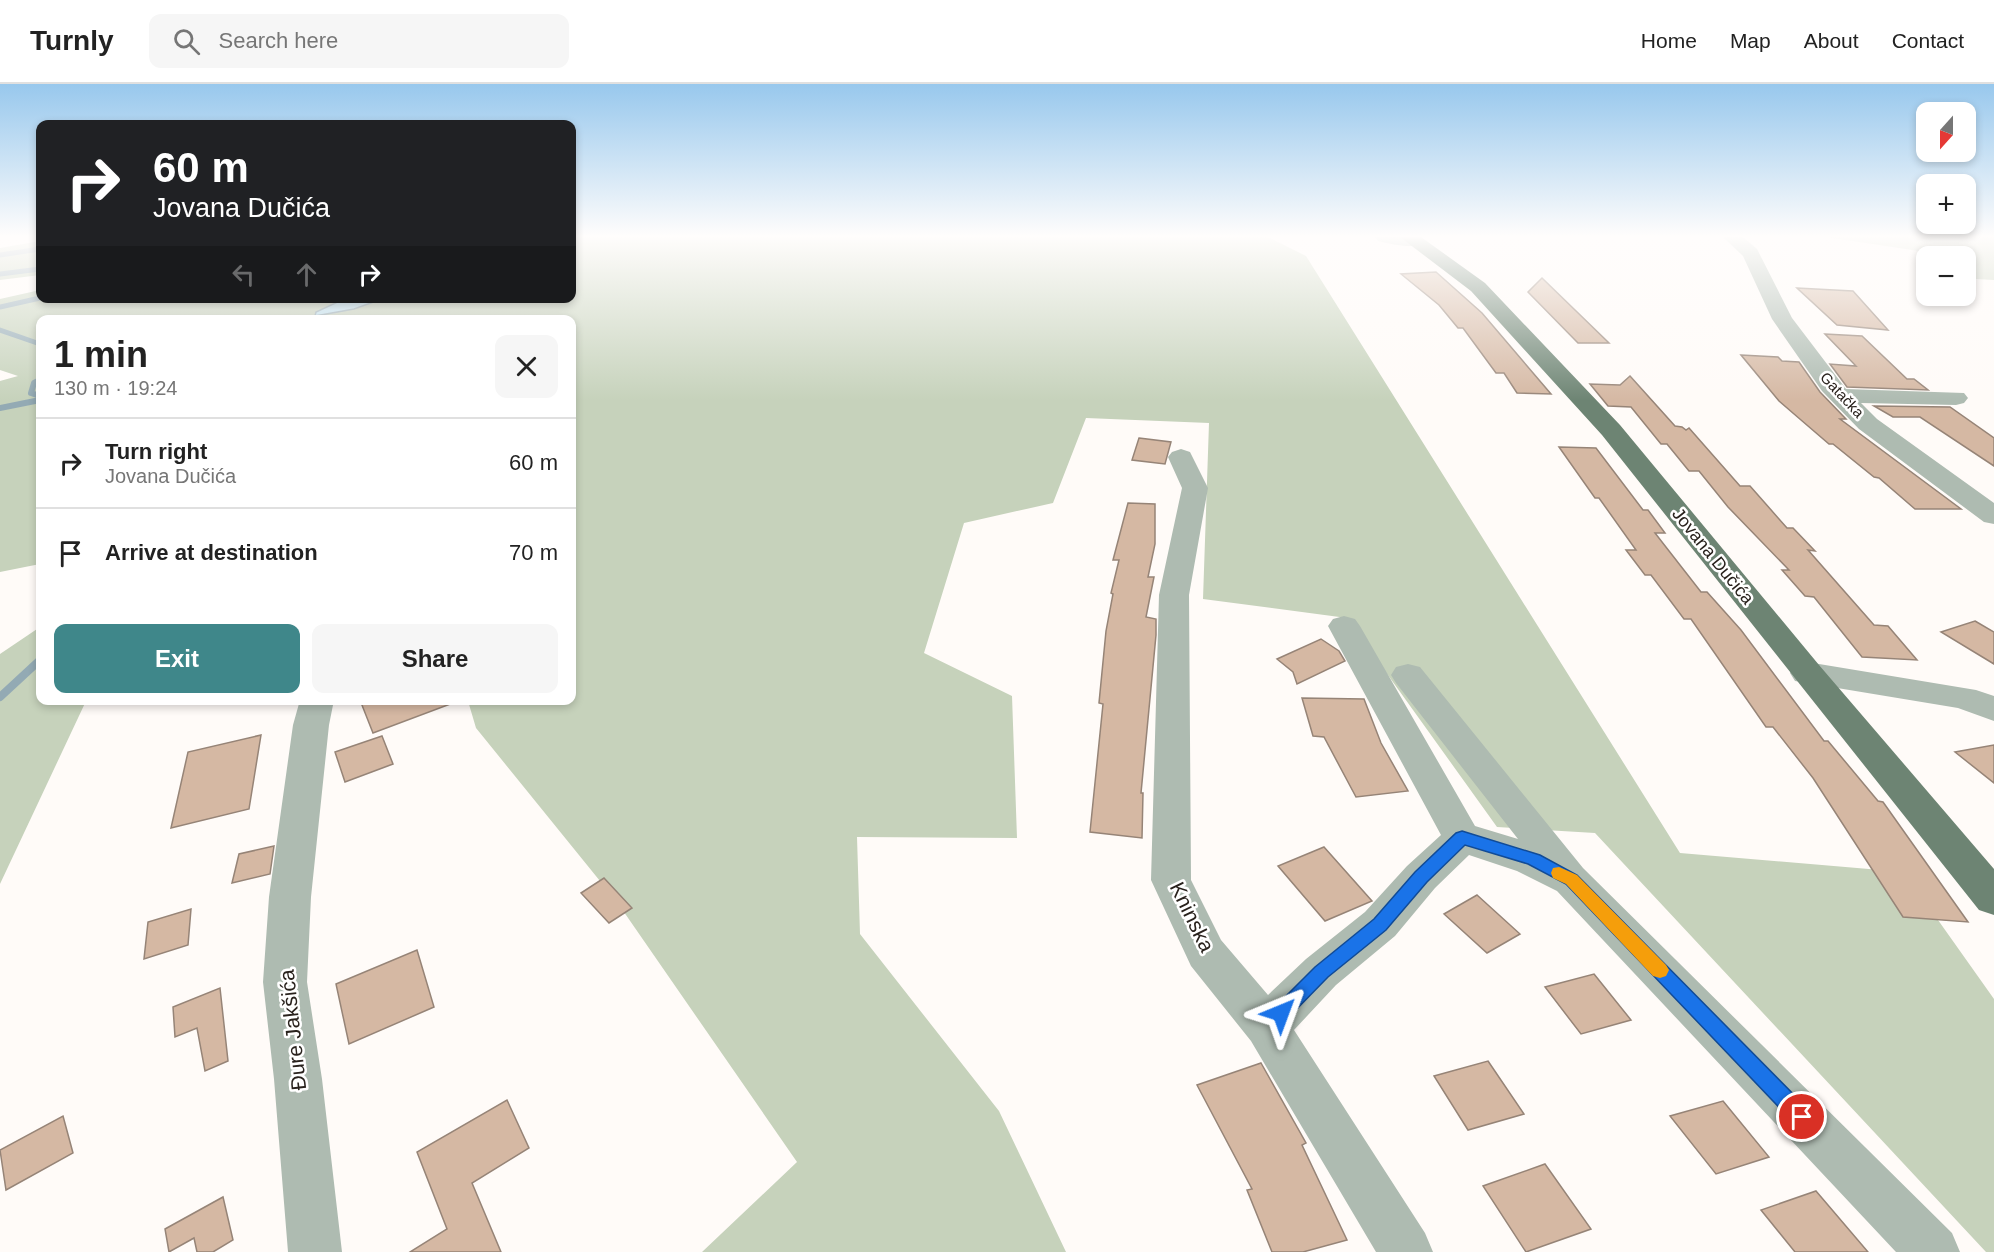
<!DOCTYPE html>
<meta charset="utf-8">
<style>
:root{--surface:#fff;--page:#f6f6f6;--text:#222;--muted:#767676;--line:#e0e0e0;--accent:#3f878a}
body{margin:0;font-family:Arial,sans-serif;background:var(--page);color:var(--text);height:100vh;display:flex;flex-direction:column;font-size:22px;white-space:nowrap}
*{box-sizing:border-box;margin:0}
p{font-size:20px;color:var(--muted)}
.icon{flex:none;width:33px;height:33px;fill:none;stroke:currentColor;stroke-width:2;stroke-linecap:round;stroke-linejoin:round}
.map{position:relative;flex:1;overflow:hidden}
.details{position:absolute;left:36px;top:231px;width:540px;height:390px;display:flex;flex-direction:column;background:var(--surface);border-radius:12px;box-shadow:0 3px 9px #0003}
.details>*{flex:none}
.top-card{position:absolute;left:36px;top:36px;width:540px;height:183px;border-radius:12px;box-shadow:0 3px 9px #0003;background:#202124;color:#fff;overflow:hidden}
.needle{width:39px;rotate:201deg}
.tools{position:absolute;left:1916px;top:18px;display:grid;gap:12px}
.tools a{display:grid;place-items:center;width:60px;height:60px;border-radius:12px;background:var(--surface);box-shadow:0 3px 9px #0003;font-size:30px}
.pin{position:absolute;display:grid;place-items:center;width:51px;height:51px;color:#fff;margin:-26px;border:3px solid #fff;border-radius:50%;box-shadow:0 2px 6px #0007}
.me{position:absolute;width:66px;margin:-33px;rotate:44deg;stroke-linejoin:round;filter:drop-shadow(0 0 4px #0008)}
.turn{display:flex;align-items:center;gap:21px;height:126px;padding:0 18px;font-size:27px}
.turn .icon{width:78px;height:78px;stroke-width:2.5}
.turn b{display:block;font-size:42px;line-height:51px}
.lanes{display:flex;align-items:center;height:57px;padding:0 18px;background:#0003;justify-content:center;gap:30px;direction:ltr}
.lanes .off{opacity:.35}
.round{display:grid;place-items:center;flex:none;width:63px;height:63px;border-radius:12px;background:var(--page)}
.overview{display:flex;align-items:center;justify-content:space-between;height:102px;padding:0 18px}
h1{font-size:36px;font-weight:600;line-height:45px}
.cta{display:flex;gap:12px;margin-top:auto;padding:12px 18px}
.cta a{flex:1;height:69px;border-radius:12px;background:var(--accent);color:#fff;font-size:24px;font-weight:600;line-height:69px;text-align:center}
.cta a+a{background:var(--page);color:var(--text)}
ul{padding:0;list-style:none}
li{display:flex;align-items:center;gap:18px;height:90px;padding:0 18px;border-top:2px solid var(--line)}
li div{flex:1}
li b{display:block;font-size:22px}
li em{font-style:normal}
header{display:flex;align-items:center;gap:36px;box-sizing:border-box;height:84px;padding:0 30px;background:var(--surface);border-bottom:2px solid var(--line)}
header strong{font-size:28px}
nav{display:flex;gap:33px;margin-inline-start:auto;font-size:21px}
.search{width:420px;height:54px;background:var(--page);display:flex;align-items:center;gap:15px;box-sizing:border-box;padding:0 21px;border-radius:12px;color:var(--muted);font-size:22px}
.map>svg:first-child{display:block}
.green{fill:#c6d2bb}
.water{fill:#c0e5f5;stroke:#93aab4;stroke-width:1.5}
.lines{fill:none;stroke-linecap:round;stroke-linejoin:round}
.stream-far2{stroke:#93aab4;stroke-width:5}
.stream-far1{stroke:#93aab4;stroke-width:6}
.stream{stroke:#93aab4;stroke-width:8}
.building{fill:#d5b8a3;stroke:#968477;stroke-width:1.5}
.minor{fill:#aebbb1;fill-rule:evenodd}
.major{fill:#6d8473;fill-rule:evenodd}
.route{fill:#1a73e8;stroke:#114b97;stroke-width:1.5}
.slow{fill:#f59e0b}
.labels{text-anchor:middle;stroke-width:5;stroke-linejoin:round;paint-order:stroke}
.far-street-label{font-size:15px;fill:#29221d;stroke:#fff}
.street-label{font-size:18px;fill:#29221d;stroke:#fff}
.near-street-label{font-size:21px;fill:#29221d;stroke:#fff}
</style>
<header>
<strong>Turnly</strong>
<div class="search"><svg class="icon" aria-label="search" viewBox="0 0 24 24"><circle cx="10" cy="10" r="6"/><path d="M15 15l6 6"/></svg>Search here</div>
<nav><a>Home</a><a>Map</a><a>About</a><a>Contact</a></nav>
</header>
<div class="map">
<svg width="1994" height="1168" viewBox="0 0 1994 1168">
<rect width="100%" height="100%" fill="#fffbf8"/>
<g class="green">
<path d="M572,153H1268L1306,172L1680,769L1904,788L1994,915V1168H1986L1595,749L1497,743L1347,534L1203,515L1209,339L1086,334L1053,419L964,439L924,569L1012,612L1017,754L857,753L860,850L999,1027L1066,1168H702L797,1078L617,818L476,644L468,617L572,616V236H40V480L0,488V297L18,292L0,286V215L40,206V214H333L340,217L316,228L354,225L382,215L572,214Z"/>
<path d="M1826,153H1994V196L1976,195L1965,190V172H1930L1919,167Z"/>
<path d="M40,157V191L0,196V164Z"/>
<path d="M40,543V616L86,617L0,800V570Z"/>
</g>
<path class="water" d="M333,215V214L382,215L354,225L315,232L316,228L340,217Z"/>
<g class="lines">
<g class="stream-far2">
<path d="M0,171L40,165"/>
<path d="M0,190L40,185"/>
<path d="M0,223L40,214"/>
<path d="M0,246L40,260"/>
</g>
<g class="stream-far1">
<path d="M40,296L34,299L31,309L40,312"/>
<path d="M0,324L40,316"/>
</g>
<path class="stream" d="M0,613L40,576"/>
</g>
<g class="building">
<path d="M1436,188L1482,229L1551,310L1517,309L1504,289H1496L1463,244H1458L1439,221L1401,190Z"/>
<path d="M1542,194L1609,259H1578L1528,208Z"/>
<path d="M1797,204L1853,207L1888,246L1837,241Z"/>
<path d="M1825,250L1862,252L1907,295H1914L1928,306L1847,303L1830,280L1856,282Z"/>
<path d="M1741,271L1778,273L1782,277L1799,278L1820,308L1846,335H1840L1961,425H1915L1879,394L1874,393L1833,360H1829L1801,336L1779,317Z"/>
<path d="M1630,292L1675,342L1682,343L1686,346L1689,344L1740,402H1750L1787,444H1793L1815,467L1808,466L1874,541L1888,542L1917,576L1862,573L1814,513L1805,512L1782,486H1789L1728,423L1699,387H1689L1667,360H1661L1631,323L1608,322L1590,300L1620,301Z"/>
<path d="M1874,322L1950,323L1994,354V382L1920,333H1893Z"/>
<path d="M1139,354L1171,358L1165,380L1132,376Z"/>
<path d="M1559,363L1596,364L1643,426H1648L1665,449H1655L1701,508H1707L1741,546L1824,657H1828L1878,717L1883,718L1968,838L1903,833L1813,694L1773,643H1766L1691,535H1684L1651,491H1645L1626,466H1636L1599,414H1595Z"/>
<path d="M1128,419L1155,420V460L1148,493H1154L1146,533L1156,535V551L1141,709H1143L1142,754L1090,748L1103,620L1099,619L1106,547L1113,510L1111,509L1119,476H1113Z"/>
<path d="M1975,537L1994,548V580L1941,548Z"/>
<path d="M1321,555L1339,567L1345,577L1297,600L1293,588L1277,575Z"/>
<path d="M1302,614L1364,615L1381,659L1408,707L1356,713L1324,653L1313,652Z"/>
<path d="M360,616H453V619L373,649Z"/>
<path d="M261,651L249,725L171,744L188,668Z"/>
<path d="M382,652L393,680L345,698L335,668Z"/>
<path d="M1994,661V699L1955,668Z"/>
<path d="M274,762L270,790L232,799L239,770Z"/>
<path d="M1324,763L1372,817L1325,837L1278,782Z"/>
<path d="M604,794L632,824L609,839L581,809Z"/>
<path d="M1477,811L1520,850L1487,869L1444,830Z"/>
<path d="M191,825L188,861L144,875L148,838Z"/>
<path d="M417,866L434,923L349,960L336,900Z"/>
<path d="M1594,890L1631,936L1581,950L1545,903Z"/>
<path d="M220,904L228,977L205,987L197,944L175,953L173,923Z"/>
<path d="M1488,977L1524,1030L1468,1046L1434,992Z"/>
<path d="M1261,979L1306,1059L1302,1061L1347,1156L1303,1168H1272L1247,1106L1252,1105L1197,1001Z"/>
<path d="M507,1016L529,1064L472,1099L501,1168H410L447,1145L417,1068Z"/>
<path d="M1723,1017L1769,1073L1716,1090L1670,1032Z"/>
<path d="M63,1032L73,1069L6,1106L0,1066Z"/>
<path d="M1545,1080L1591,1145L1526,1168L1483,1102Z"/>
<path d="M1816,1107L1868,1168H1795L1761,1126Z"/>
<path d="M223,1113L233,1156L213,1168H197L194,1154L169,1168L165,1145Z"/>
</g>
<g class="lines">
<g class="minor">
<path d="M1375,153H1419L1423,157L1420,161C1408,164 1390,160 1378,157Z"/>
<path d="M1723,153H1743L1757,165L1792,234L1846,305L1964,309L1968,314L1964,319L1956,321L1861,319L1877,335L1994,419V440L1984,438L1859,345L1822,307L1772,235L1743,172Z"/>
<path d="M1181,365L1190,368L1208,404L1189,511L1191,796L1221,856L1268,911L1306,875L1365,828L1407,782L1441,751L1328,542L1333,535L1344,532L1355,535L1360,542L1475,742L1518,755L1396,599L1391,591L1396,583L1408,580L1420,583L1583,784L1952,1149L1960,1168H1896L1557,807L1517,787L1469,771L1435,804L1395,852L1336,901L1294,946L1425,1149L1433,1168H1376L1251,957L1191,882L1151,796L1159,511L1182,404L1168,373L1172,368Z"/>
<path d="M1807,578L1976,606L1994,612V637L1958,624L1795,597L1790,589L1795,581Z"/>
<path d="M300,616H334L329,641L311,813L307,898L322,995L342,1168H288L274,995L263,898L269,813L293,641Z"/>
</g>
<path class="major" d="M1400,153H1421L1485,199L1620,341L1819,581L1994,785V831L1979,826L1602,351L1471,207Z"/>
</g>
<linearGradient id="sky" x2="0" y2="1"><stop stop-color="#98c8ed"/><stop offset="0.48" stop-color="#fffdfc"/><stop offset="1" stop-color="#fffdfc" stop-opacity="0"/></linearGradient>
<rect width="1994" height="317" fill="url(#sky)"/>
<path class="route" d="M1462,747L1540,771L1577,791L1809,1026L1812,1033L1809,1039L1802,1042L1794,1039L1566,800L1528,780L1465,761L1427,798L1386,846L1328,893L1287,935L1281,938L1274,935L1271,929L1274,924L1315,883L1374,835L1415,788L1456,749Z"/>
<path class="slow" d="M1559,783L1577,791L1666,881L1669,886L1666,892L1660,894L1653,892L1566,800L1553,794L1551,789L1553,784Z"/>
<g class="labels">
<g class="far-street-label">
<text transform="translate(1842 311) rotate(47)" y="5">Gatačka</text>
</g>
<g class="street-label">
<text transform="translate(1713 472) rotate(51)" y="6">Jovana Dučića</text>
</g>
<g class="near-street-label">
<text transform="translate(1192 833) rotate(64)" y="7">Kninska</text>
<text transform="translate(293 946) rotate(-96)" y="7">Đure Jakšića</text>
</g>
</g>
</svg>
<div class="tools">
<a><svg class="needle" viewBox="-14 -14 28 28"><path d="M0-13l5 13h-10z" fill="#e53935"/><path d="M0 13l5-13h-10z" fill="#767676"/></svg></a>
<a>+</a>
<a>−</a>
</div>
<div class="pin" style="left:1802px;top:1033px;background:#d93025"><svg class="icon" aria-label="arrive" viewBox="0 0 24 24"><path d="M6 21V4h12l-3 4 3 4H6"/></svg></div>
<svg class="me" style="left:1281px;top:929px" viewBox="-20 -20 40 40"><path d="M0-17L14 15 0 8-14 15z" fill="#1a73e8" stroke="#fff" stroke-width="4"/></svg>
<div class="top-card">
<div class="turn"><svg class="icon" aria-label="right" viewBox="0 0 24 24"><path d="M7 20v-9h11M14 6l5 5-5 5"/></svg><div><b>60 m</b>Jovana Dučića</div></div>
<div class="lanes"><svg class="icon off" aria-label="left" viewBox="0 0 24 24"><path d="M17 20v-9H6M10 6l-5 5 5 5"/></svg><svg class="icon off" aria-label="ahead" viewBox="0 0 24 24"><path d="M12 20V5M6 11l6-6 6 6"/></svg><svg class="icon" aria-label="right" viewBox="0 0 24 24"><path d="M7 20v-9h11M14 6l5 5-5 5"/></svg></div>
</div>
<section class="details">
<div class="overview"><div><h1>1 min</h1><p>130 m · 19:24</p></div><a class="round"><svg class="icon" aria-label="close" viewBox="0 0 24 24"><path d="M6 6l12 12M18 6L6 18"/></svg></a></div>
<ul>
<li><svg class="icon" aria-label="right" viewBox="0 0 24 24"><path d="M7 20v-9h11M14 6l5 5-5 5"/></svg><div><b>Turn right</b><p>Jovana Dučića</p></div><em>60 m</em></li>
<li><svg class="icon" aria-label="arrive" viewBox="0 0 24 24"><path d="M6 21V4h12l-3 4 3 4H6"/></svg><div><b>Arrive at destination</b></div><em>70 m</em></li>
</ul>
<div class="cta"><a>Exit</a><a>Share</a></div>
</section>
</div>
